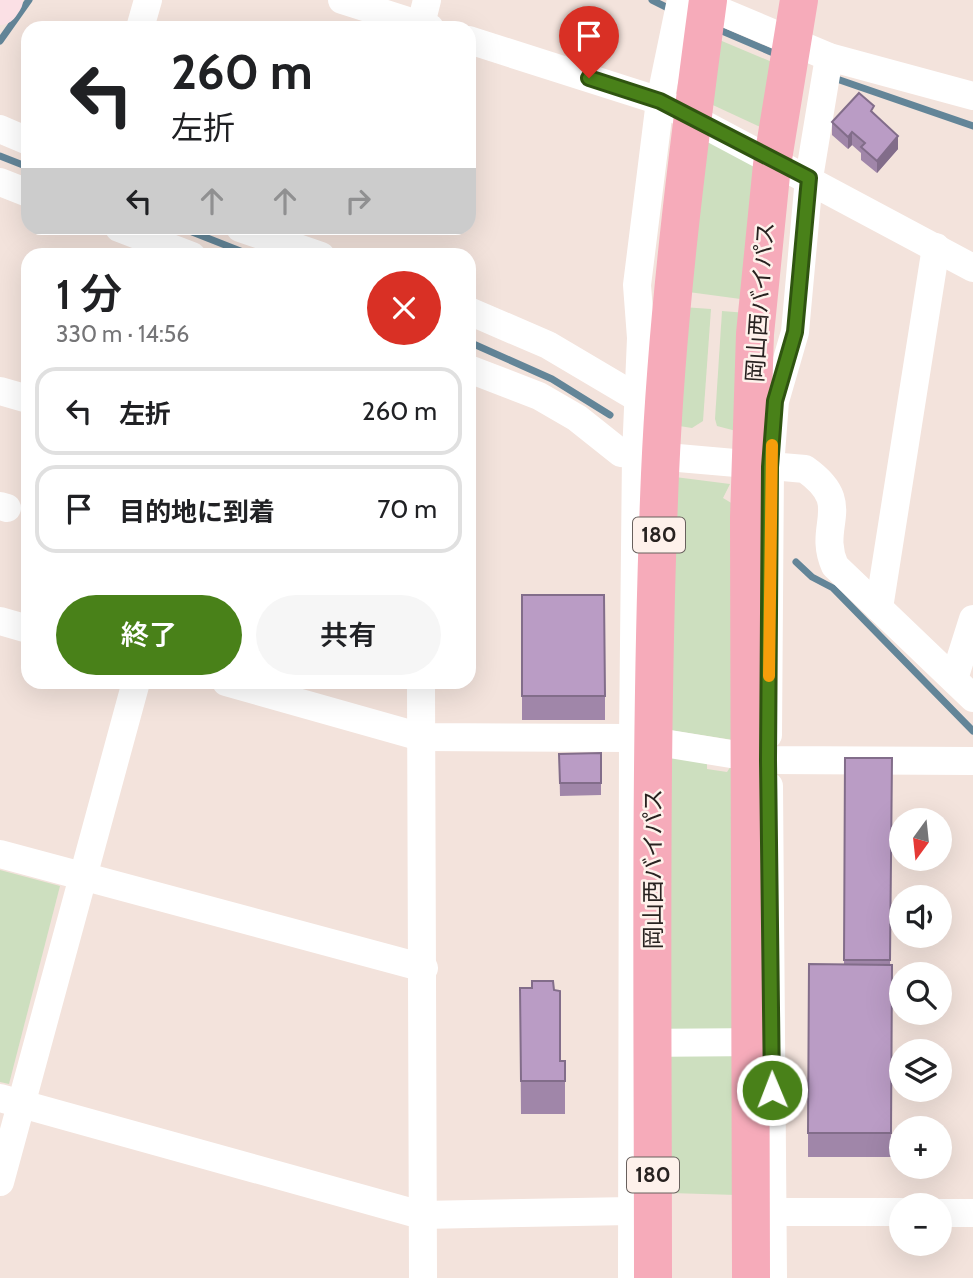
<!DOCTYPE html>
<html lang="ja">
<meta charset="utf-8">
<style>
:root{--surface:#fff;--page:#f6f6f6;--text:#202124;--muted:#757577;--line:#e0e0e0;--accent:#498119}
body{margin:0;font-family:Cabin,"Noto Sans JP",sans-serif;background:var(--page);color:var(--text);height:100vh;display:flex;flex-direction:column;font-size:26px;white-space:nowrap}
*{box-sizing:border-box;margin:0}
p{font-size:23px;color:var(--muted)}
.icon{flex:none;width:38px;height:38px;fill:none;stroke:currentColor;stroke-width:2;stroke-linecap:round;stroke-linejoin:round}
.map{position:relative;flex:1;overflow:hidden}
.sheet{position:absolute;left:21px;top:248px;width:455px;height:441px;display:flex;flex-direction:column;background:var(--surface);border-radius:21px;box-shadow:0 7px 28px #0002}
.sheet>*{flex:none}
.banner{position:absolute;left:21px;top:21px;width:455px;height:214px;border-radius:21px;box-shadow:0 7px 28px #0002;background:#fff;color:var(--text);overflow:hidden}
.needle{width:46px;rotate:195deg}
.tools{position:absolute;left:889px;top:808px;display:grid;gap:14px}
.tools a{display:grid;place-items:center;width:63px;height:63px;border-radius:50%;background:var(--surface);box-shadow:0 7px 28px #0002;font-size:35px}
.pin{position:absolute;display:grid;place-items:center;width:60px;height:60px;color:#fff;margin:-72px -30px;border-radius:50% 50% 50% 0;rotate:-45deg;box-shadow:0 0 7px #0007}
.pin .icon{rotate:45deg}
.me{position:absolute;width:77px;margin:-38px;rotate:359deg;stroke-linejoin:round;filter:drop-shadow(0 0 5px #0008)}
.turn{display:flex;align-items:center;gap:24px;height:147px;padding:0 35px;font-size:32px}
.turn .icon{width:91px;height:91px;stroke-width:2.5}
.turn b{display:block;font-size:49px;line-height:60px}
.lanes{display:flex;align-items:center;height:66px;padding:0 35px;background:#0003;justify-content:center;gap:35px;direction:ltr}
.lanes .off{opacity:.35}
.round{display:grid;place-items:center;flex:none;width:74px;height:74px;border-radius:37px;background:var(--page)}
.headline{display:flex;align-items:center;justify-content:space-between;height:119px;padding:0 35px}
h1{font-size:42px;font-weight:600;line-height:52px}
.cta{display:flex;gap:14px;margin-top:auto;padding:14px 35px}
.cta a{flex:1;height:80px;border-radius:42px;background:var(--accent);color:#fff;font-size:28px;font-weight:600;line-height:80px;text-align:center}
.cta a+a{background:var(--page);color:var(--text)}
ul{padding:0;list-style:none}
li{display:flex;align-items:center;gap:21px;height:88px;margin:0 14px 10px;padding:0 21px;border:4px solid var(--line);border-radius:21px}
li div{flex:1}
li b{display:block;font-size:26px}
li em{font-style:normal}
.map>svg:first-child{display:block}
.green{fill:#cddfbf}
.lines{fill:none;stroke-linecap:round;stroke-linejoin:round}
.stream{stroke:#638598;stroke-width:7}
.minor{stroke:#fff;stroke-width:28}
.secondary{stroke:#fbe0e5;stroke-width:38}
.trunk{stroke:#f6abba;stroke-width:38}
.wall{fill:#a086a9}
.shaded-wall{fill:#826d8a}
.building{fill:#ba9cc5;stroke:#826d8a;stroke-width:2}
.route-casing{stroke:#2f5410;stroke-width:18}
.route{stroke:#498119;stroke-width:12}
.slow{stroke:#f59e0b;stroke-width:12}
.labels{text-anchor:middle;stroke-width:5;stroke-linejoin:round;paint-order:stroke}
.shield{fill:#fef1eb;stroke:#68605d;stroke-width:2}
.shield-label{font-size:21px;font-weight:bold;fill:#282220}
.street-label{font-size:23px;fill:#282220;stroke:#fef1eb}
</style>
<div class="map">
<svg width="973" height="1278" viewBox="0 0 973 1278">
<rect width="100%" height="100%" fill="#f3e3dc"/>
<g class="green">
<path d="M710,36L779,65L769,131L702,100Z"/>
<path d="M698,134L762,166L748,300L681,291Z"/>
<path d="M682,307L711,309L703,421L692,428L673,425Z"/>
<path d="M722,311L747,313L740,432L717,426L715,419Z"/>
<path d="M675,477L730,484L723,498L733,504V740L669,730Z"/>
<path d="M667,753L707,764V769L727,772L731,766L735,1029H670Z"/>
<path d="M0,870L60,886L9,1084L0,1082Z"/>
<path d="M671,1056H735L737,1195L670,1193Z"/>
</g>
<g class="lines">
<g class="stream">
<path d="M652,0L672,10"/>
<path d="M715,28L778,55"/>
<path d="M0,41L29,0"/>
<path d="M831,77L973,126"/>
<path d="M0,156L28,167"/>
<path d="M182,228L253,256"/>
<path d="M469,342L552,379L610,415"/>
<path d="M796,562L812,577L833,588L973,731"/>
</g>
<g class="minor">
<path d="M342,0L430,28"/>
<path d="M694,0L829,57L973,96"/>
<path d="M140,28L148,0"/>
<path d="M420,28L427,0"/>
<path d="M469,40L660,101L973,268"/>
<path d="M0,129L28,141"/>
<path d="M0,182L28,193"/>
<path d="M119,228L192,256"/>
<path d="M240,228L321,256"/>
<path d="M469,311L548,345L641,400"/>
<path d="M469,369L539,396L577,418L621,453L805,469C856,505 816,524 835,566L973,698"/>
<path d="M0,391L28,399"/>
<path d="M0,506L7,508"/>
<path d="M879,608L936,247"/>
<path d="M0,621L28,629"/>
<path d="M954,679L973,619"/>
<path d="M226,682L421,737L633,738L768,760L973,761"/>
<path d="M421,682L423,1278"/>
<path d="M768,735L770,467L775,401L795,332L809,178L829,57"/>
<path d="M769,786L773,1278"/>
<path d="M0,854L424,968"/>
<path d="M634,1043L769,1042"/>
<path d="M0,1098L421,1215L631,1211"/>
<path d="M0,1182L136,682"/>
<path d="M773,1212H901"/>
<path d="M940,1213H973"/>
<path d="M632,1278L633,738L636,455L641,338L637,285L660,101L681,0"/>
</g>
<path class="secondary" d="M0,6L4,0"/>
<g class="trunk">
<path d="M653,1278C653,1010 649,741 660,474C667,315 687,157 708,0"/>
<path d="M751,1278L749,518L755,334L772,165L799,0"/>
</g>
</g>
<g class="wall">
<path d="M874,114L898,149L877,173L861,160V153L852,145L848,149L832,135V122Z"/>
<path d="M522,595L605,696V720H522Z"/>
<path d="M601,753V795L560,796L559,754Z"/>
<path d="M845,758H892L890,965H892L891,1157H808V1133L844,965Z"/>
<path d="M520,988L554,990L560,1061H565V1114H521Z"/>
</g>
<g class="shaded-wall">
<path d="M852,132V145L848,149V137Z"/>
<path d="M898,136V149L877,173V161Z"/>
</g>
<g class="building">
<path d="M859,93L874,106L871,111L898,136L877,161L861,147L865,143L852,132L848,137L832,122Z"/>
<path d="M522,595H604L605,696H522Z"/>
<path d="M601,753V783H560L559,754Z"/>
<path d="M845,758H892L890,960H844Z"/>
<path d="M809,964L892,965L891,1133H808Z"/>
<path d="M532,981H553L554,990L560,991V1061H565V1081H521L520,988H532Z"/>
</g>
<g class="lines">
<defs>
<path id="route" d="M589,78L660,101L809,178L795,332L775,401L770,467L768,760L772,1090"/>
</defs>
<use href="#route" class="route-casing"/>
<use href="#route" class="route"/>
<path class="slow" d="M769,676L772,445"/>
</g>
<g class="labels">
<g class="shield">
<rect x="633" y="517.5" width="52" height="35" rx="5"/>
<rect x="627" y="1157.5" width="52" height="35" rx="5"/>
</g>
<g class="shield-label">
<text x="659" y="542">180</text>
<text x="653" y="1182">180</text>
</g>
<g class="street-label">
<text transform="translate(760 302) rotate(-86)" y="8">岡山西バイパス</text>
<text transform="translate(653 869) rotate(-90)" y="8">岡山西バイパス</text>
</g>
</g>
</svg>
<div class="tools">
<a><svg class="needle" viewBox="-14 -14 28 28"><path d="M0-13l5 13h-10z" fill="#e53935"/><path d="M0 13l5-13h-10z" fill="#757577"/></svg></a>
<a><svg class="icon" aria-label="sound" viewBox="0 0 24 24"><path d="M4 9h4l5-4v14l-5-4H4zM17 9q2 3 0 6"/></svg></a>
<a><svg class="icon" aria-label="search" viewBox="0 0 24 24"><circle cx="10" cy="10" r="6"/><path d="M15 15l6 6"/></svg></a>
<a><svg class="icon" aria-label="layers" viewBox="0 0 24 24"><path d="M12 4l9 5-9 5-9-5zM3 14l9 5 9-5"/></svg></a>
<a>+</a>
<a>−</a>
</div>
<div class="pin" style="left:589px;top:78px;background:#d93025"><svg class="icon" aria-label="arrive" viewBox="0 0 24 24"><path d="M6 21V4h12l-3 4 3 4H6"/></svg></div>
<svg class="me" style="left:772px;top:1090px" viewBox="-20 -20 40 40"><circle r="17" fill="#498119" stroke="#fff" stroke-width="3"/><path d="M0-11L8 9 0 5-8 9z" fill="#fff"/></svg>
<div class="banner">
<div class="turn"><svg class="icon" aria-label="left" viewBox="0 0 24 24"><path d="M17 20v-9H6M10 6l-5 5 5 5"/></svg><div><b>260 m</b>左折</div></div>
<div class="lanes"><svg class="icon" aria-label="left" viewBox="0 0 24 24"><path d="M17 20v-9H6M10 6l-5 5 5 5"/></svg><svg class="icon off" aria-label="ahead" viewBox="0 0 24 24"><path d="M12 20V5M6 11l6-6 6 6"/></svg><svg class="icon off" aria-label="ahead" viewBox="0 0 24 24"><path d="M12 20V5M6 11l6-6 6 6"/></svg><svg class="icon off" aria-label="right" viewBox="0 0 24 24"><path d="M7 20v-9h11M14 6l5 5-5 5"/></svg></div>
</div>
<section class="sheet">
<div class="headline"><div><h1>1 分</h1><p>330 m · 14:56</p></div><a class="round" style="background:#d93025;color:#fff"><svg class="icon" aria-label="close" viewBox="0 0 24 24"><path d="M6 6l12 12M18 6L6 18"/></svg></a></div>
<ul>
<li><svg class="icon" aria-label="left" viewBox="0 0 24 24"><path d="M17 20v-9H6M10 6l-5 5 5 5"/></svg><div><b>左折</b></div><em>260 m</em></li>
<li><svg class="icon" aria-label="arrive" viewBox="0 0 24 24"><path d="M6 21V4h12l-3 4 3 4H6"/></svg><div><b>目的地に到着</b></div><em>70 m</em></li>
</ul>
<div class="cta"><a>終了</a><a>共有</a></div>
</section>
</div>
